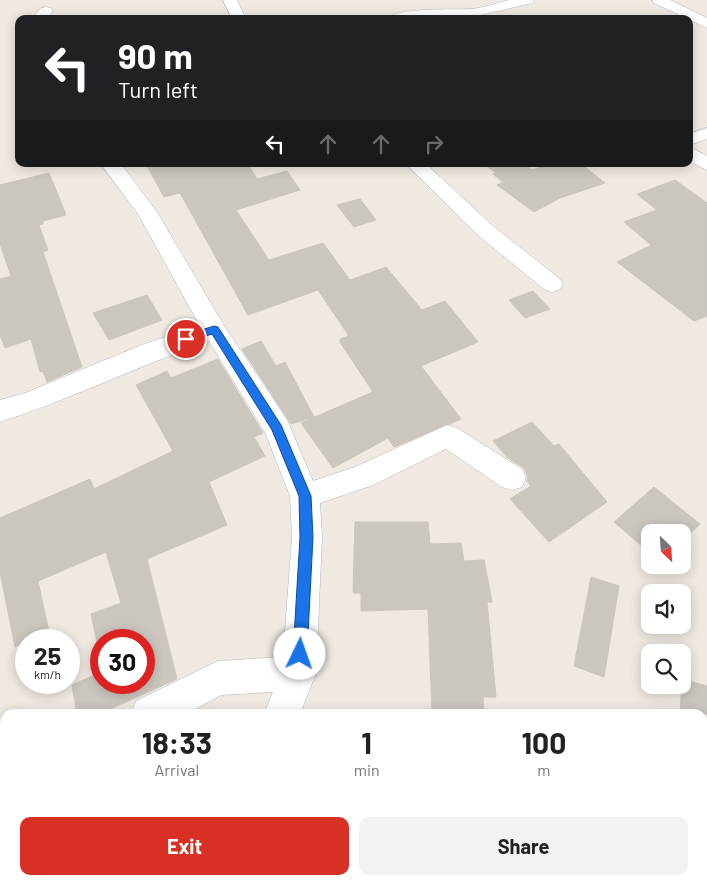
<!DOCTYPE html>
<style>
:root{--surface:#fff;--page:#f2f2f2;--text:#222;--muted:#767676;--accent:#d93025}
body{margin:0;font-family:Barlow,sans-serif;background:var(--page);color:var(--text);height:100vh;display:flex;flex-direction:column;font-size:19px;white-space:nowrap}
*{box-sizing:border-box;margin:0}
p{font-size:16px;color:var(--muted)}
.icon{flex:none;width:28px;height:28px;fill:none;stroke:currentColor;stroke-width:2;stroke-linecap:round;stroke-linejoin:round}
.map{position:relative;flex:1;overflow:hidden}
.panel{position:absolute;left:0px;top:709px;width:708px;height:176px;display:flex;flex-direction:column;background:var(--surface);border-radius:15px 15px 0 0;box-shadow:0 2px 12px #0003}
.panel>*{flex:none}
.guide{position:absolute;left:15px;top:15px;width:678px;height:152px;border-radius:10px;box-shadow:0 2px 12px #0003;background:#202124;color:#fff;overflow:hidden}
.needle{width:32px;rotate:155deg}
.controls{position:absolute;left:641px;top:524px;display:grid;gap:10px}
.controls a{display:grid;place-items:center;width:50px;height:50px;border-radius:10px;background:var(--surface);box-shadow:0 2px 12px #0003;font-size:25px}
.speed{position:absolute;left:15px;top:629px;display:flex;gap:10px;font-size:25px;font-weight:700;text-align:center}
.speed>*{display:grid;place-content:center;width:65px;height:65px;border-radius:50%;background:var(--surface);box-shadow:0 2px 12px #0003;line-height:1}
.speed small{font-size:12px;font-weight:400}
.speed .limit{border:8px solid #d22;background:#fff;color:#111}
.pin{position:absolute;display:grid;place-items:center;width:42px;height:42px;color:#fff;margin:-21px;border:2px solid #fff;border-radius:50%;box-shadow:0 1px 5px #0007}
.me{position:absolute;width:55px;margin:-28px;rotate:3deg;stroke-linejoin:round;filter:drop-shadow(0 0 4px #0008)}
.turn{display:flex;align-items:center;gap:18px;height:105px;padding:0 20px;font-size:22px}
.turn .icon{width:65px;height:65px;stroke-width:2.5}
.turn b{display:block;font-size:35px;line-height:42px}
.lanes{display:flex;align-items:center;height:48px;padding:0 20px;background:#0003;justify-content:center;gap:25px;direction:ltr}
.lanes .off{opacity:.35}
.eta{display:flex;justify-content:space-evenly;align-items:center;height:85px;text-align:center}
.eta b{font-size:30px;font-weight:700;line-height:35px}
.primary-button{display:flex;gap:10px;margin-top:auto;padding:10px 20px}
.primary-button a{flex:1;height:58px;border-radius:10px;background:var(--accent);color:#fff;font-size:20px;font-weight:700;line-height:58px;text-align:center}
.primary-button a+a{background:var(--page);color:var(--text)}
.map>svg:first-child{display:block}
.building{fill:#cbc7bf;stroke:#cbc5ba}
.lines{fill:none;stroke-linecap:round;stroke-linejoin:round}
.minor-casing{stroke:#b4b7c1;stroke-width:1}
.minor{fill:#fff;fill-rule:evenodd}
.route{fill:#1a73e8;stroke:#114b97}
</style>
<div class="map">
<svg width="707" height="884" viewBox="0 0 707 884">
<rect width="100%" height="100%" fill="#efe9e1"/>
<g class="building">
<path d="M146,164H248L257,179L287,171L300,190L236,210L269,260L323,243L350,280L386,267L422,310L445,301L478,342L421,366L461,419L394,447L388,438L333,468L301,423L373,392L340,342V339L349,336L318,290L248,315L180,193L164,197Z"/>
<path d="M484,164H523L532,170L549,164H581L605,183L560,198L534,212L497,185L503,182L493,174L496,173Z"/>
<path d="M49,173L66,215L43,221V224L39,225L48,250L43,252L82,367L47,382L43,371L40,372L31,339L5,348L0,335V279L11,276L0,244V185Z"/>
<path d="M675,180L707,203V316L694,321L617,262L651,245L624,222L657,210L637,194Z"/>
<path d="M360,199L376,220L354,227L337,205Z"/>
<path d="M533,291L550,309L525,318L509,300Z"/>
<path d="M147,295L162,320L109,340L93,313Z"/>
<path d="M261,341L276,366L285,362L314,417L291,424L242,349Z"/>
<path d="M218,359L263,433L254,437L265,456L209,482L227,525L147,559L177,679L99,714H77L72,685L101,672V682H144V640H101V661L91,614L121,603L106,552L38,581L49,632L31,640H26V642L15,647L0,572V518L90,479L94,489L173,451L136,385L167,371L171,378Z"/>
<path d="M532,422L554,446L559,444L607,502L549,542L510,499L531,486L527,481L528,477L524,468L507,457L493,441Z"/>
<path d="M654,487L700,524L682,540V532H650V553L614,522Z"/>
<path d="M355,522H428L430,544L461,543L464,561L484,560L492,602H487L496,697H483L484,714H432L428,609L361,611V593H353Z"/>
<path d="M591,577L619,586L604,677L574,666Z"/>
<path d="M682,679L707,686V714H680Z"/>
</g>
<g class="lines">
<defs>
<g id="minor">
<path d="M223,0H237L246,19H232Z"/>
<path d="M509,0H534L532,3L472,17L387,19C396,7 455,10 471,9C483,8 497,3 509,0Z"/>
<path d="M652,0H670L707,18V28L654,3Z"/>
<path d="M46,7L51,8L53,11L46,19H31L41,8Z"/>
<path d="M707,128V139L689,145V134Z"/>
<path d="M689,147L707,156V170L689,161Z"/>
<path d="M101,164H121L157,212L223,324L287,420L313,481L355,467L447,425L457,428L522,469L526,478L522,487L512,490L502,487L446,449L373,485L320,503L322,537L316,673L300,714H264L273,692L221,695L186,714H131L136,701L218,661L283,657L292,537L290,496L265,432L209,341C138,366 71,399 0,422V400L25,393L144,344L200,326L138,214Z"/>
<path d="M406,164H426L494,227L560,279L563,284L560,289L552,292L544,289L480,237Z"/>
<path d="M5,772V811L0,813V774Z"/>
<path d="M243,880H283L284,884H244Z"/>
</g>
</defs>
<use href="#minor" class="minor-casing"/>
<use href="#minor" class="minor"/>
</g>
<path class="route" d="M214,326L218,327L281,425L311,496L313,537L307,654L305,659L300,661L295,659L293,654L300,537L299,496L272,430L212,334L186,342L181,339L182,336Z"/>
</svg>
<div class="controls">
<a><svg class="needle" viewBox="-14 -14 28 28"><path d="M0-13l5 13h-10z" fill="#e53935"/><path d="M0 13l5-13h-10z" fill="#767676"/></svg></a>
<a><svg class="icon" aria-label="sound" viewBox="0 0 24 24"><path d="M4 9h4l5-4v14l-5-4H4zM17 9q2 3 0 6"/></svg></a>
<a><svg class="icon" aria-label="search" viewBox="0 0 24 24"><circle cx="10" cy="10" r="6"/><path d="M15 15l6 6"/></svg></a>
</div>
<div class="speed"><div>25<small>km/h</small></div><div class="limit">30</div></div>
<div class="pin" style="left:186px;top:339px;background:#d93025"><svg class="icon" aria-label="arrive" viewBox="0 0 24 24"><path d="M6 21V4h12l-3 4 3 4H6"/></svg></div>
<svg class="me" style="left:300px;top:654px" viewBox="-20 -20 40 40"><circle r="19" fill="#fff"/><path d="M0-13L10 11 0 6-10 11z" fill="#1a73e8"/></svg>
<div class="guide">
<div class="turn"><svg class="icon" aria-label="left" viewBox="0 0 24 24"><path d="M17 20v-9H6M10 6l-5 5 5 5"/></svg><div><b>90 m</b>Turn left</div></div>
<div class="lanes"><svg class="icon" aria-label="left" viewBox="0 0 24 24"><path d="M17 20v-9H6M10 6l-5 5 5 5"/></svg><svg class="icon off" aria-label="ahead" viewBox="0 0 24 24"><path d="M12 20V5M6 11l6-6 6 6"/></svg><svg class="icon off" aria-label="ahead" viewBox="0 0 24 24"><path d="M12 20V5M6 11l6-6 6 6"/></svg><svg class="icon off" aria-label="right" viewBox="0 0 24 24"><path d="M7 20v-9h11M14 6l5 5-5 5"/></svg></div>
</div>
<section class="panel">
<div class="eta">
<div><b>18:33</b><p>Arrival</p></div>
<div><b>1</b><p>min</p></div>
<div><b>100</b><p>m</p></div>
</div>
<div class="primary-button"><a>Exit</a><a>Share</a></div>
</section>
</div>
